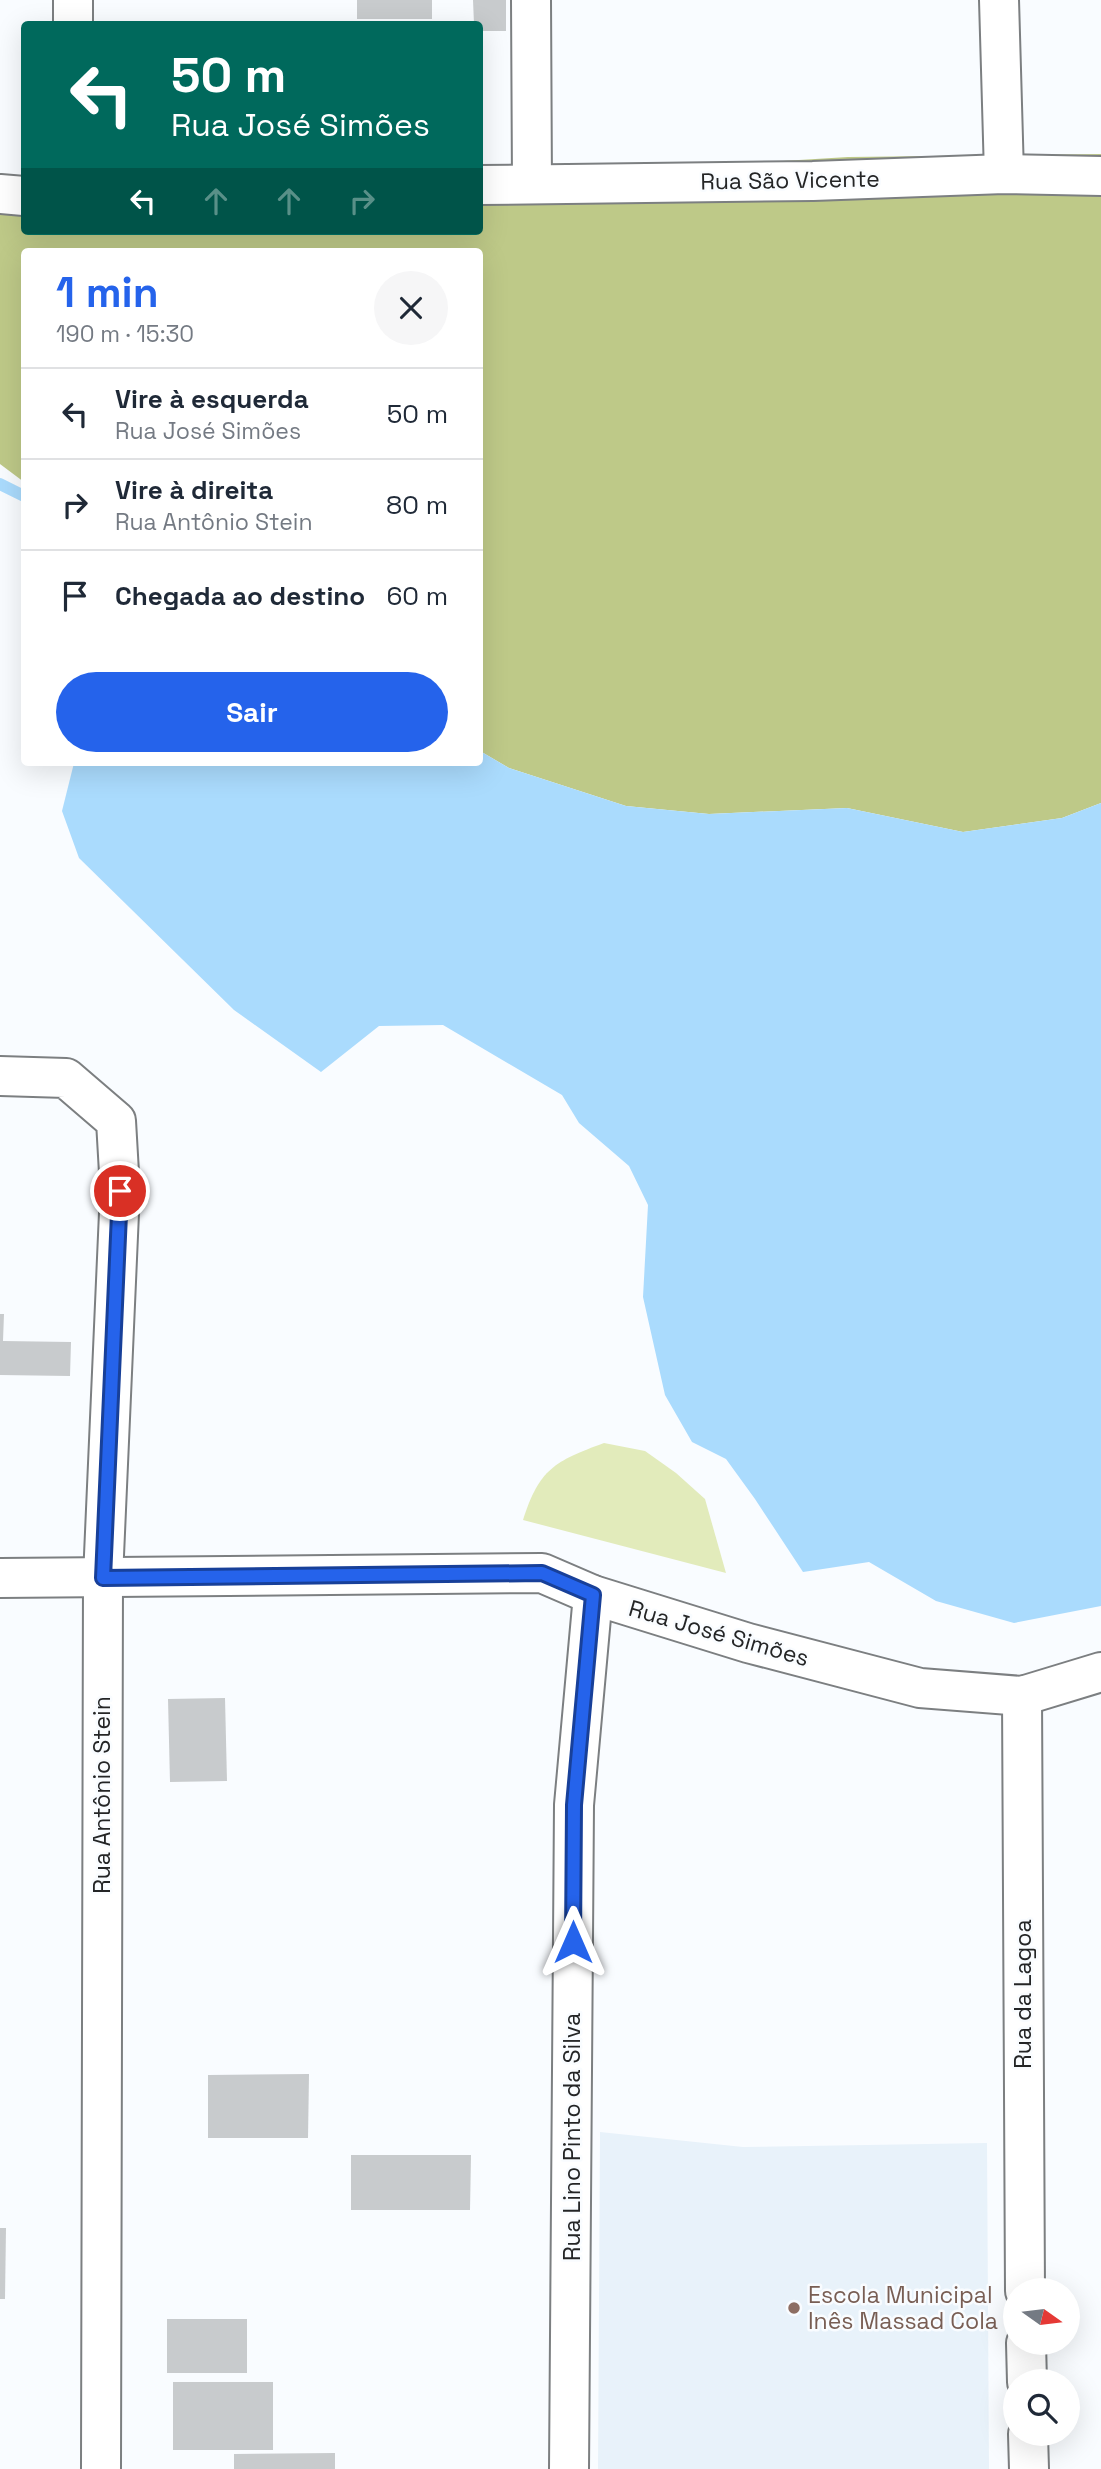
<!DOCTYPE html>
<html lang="pt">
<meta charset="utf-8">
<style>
:root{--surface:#fff;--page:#f6f6f7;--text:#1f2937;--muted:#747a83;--line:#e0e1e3;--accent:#2563eb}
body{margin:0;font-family:"Space Grotesk",sans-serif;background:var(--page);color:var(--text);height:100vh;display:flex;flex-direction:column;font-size:26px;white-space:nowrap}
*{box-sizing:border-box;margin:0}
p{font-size:23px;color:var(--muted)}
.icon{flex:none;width:38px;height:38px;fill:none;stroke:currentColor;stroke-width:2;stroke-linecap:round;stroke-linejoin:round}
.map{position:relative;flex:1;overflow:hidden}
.details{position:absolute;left:21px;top:248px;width:462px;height:518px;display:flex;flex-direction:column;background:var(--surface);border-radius:7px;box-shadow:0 7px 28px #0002}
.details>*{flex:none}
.top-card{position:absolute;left:21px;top:21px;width:462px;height:214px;border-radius:7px;box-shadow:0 7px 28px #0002;background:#00695c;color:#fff;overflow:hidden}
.needle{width:46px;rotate:104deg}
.buttons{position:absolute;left:1003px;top:2278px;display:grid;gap:14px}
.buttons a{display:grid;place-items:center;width:77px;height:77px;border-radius:50%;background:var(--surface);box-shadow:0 7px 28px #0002;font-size:35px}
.pin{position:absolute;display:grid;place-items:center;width:60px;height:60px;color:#fff;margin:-30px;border:4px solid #fff;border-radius:50%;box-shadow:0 2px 7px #0007}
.me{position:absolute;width:77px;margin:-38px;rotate:0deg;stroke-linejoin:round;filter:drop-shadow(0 0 5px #0008)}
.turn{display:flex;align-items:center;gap:24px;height:147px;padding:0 35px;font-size:32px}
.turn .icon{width:91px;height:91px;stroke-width:2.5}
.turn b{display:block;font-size:49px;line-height:60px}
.lanes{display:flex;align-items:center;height:66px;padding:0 35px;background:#0003;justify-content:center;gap:35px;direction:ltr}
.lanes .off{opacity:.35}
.round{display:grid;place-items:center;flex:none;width:74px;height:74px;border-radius:37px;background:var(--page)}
.headline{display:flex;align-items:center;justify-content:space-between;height:119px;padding:0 35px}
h1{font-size:42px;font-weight:700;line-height:52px;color:var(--accent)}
.cta{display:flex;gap:14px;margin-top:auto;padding:14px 35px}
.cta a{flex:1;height:80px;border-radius:42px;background:var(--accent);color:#fff;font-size:28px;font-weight:700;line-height:80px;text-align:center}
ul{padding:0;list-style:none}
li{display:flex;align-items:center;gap:21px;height:91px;padding:0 35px;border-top:2px solid var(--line)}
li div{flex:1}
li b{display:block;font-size:26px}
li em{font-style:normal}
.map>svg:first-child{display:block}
.built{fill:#e8f2fa}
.green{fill:#e2ebbb}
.forest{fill:#bec988}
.water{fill:#aadbfd}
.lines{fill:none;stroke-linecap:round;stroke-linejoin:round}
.stream{stroke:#aadbfd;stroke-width:12}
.building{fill:#c8cbcd}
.street-casing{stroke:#7c7f81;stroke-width:42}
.street{stroke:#fff;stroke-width:38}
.route-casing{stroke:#184099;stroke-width:18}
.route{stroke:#2563eb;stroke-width:12}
.education-dot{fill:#8d6e63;stroke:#f9fcff;stroke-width:2.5}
.labels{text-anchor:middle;stroke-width:5;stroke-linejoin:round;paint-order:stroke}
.street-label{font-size:23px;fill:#242526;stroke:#f9fcff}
.education-label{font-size:23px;fill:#785e54;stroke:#f9fcff;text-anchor:start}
</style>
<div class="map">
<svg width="1101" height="2469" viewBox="0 0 1101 2469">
<rect width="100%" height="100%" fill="#f9fcff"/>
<path class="built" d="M600,2132L743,2147L987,2143L989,2469H598Z"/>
<path class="green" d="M604,1443L645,1451L676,1473L705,1499L726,1573L523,1520C539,1469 555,1461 604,1443Z"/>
<path class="forest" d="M1101,154V803L1062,818L963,832L847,808L709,814L626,806L509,768L480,751V252H24V482L0,464V207L24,206V231H480V179L848,157Z"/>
<path class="water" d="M480,751L509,768L626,806L709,814L847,808L963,832L1062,818L1101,803V1606L1014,1623L936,1601L869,1562L803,1572L755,1499L726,1459L692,1442L665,1395L643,1297L648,1205L629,1166L579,1123L562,1095L443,1025L379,1026L321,1072L234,1010L79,858L62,811L74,763H480Z"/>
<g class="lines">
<path class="stream" d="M0,484L24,496"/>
</g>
<g class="building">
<rect x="357" y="0" width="75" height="19"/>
<path d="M473,0H506V31H480V24H474Z"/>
<path d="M0,1314H4L3,1341L71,1342L70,1376L0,1375Z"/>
<path d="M225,1698L227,1781L170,1782L168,1699Z"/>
<path d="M309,2074L308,2138H208V2075Z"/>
<path d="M351,2155H471L470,2210H351Z"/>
<path d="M0,2228H6L5,2299H0Z"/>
<rect x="167" y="2319" width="80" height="54"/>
<rect x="173" y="2382" width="100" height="68"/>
<path d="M335,2453V2469H234V2454Z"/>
</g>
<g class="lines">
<defs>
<g id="street">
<path d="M531,0L532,184"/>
<path d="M999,0L1004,174"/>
<path d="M73,24V0"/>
<path d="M480,185L813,181L1004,174L1101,176"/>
<path d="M0,194L24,196"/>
<path d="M0,1076L66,1078L116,1121L120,1190L103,1578L101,2469"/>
<path d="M0,1578L542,1573L593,1595L748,1643L920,1688L1022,1696L1101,1672"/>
<path d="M1022,1696L1025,2291"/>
<path d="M1026,2343L1027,2382"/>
<path d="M1028,2434L1029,2469"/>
<path d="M569,2469L574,1805L593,1595"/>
</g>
</defs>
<use href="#street" class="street-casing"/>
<use href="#street" class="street"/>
</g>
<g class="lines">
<defs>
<path id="route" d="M120,1191L103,1578L542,1573L593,1595L574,1805L573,1942"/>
</defs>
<use href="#route" class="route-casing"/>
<use href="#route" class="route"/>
</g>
<circle class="education-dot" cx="794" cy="2308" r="7"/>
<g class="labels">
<g class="street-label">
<text transform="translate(790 180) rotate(-1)" y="8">Rua São Vicente</text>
<text transform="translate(719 1633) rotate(16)" y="8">Rua José Simões</text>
<text transform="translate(102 1795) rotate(-90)" y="8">Rua Antônio Stein</text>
<text transform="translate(1023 1994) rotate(-90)" y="8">Rua da Lagoa</text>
<text transform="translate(572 2137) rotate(-90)" y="8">Rua Lino Pinto da Silva</text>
</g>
<g class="education-label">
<text x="808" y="2303">Escola Municipal<tspan x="808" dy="26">Inês Massad Cola</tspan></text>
</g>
</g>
</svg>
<div class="buttons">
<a><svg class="needle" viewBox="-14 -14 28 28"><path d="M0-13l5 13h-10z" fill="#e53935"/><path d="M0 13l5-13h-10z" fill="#747a83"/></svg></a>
<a><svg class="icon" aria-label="search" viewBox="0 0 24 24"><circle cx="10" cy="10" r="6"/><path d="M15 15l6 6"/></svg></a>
</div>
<div class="pin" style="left:120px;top:1191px;background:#d93025"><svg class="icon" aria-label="arrive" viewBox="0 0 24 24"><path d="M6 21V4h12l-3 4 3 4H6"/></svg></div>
<svg class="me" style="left:573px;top:1942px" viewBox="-20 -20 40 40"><path d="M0-17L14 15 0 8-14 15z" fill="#2563eb" stroke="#fff" stroke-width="4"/></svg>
<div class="top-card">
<div class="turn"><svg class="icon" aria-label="left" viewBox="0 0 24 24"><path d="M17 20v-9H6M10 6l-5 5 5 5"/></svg><div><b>50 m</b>Rua José Simões</div></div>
<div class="lanes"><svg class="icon" aria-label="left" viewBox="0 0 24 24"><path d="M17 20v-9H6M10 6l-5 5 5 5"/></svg><svg class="icon off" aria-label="ahead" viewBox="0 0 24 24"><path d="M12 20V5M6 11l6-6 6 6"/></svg><svg class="icon off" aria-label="ahead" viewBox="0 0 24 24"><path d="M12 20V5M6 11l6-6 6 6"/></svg><svg class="icon off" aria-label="right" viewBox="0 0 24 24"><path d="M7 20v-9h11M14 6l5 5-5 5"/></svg></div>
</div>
<section class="details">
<div class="headline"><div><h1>1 min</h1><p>190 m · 15:30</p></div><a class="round"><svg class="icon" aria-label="close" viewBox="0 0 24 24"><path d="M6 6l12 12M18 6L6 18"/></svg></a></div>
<ul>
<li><svg class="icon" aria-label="left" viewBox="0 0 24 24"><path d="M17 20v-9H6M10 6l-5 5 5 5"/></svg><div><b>Vire à esquerda</b><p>Rua José Simões</p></div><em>50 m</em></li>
<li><svg class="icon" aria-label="right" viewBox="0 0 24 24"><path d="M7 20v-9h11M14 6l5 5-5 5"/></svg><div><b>Vire à direita</b><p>Rua Antônio Stein</p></div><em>80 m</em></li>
<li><svg class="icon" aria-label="arrive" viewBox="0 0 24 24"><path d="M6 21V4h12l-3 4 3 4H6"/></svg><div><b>Chegada ao destino</b></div><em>60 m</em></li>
</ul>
<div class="cta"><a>Sair</a></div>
</section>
</div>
